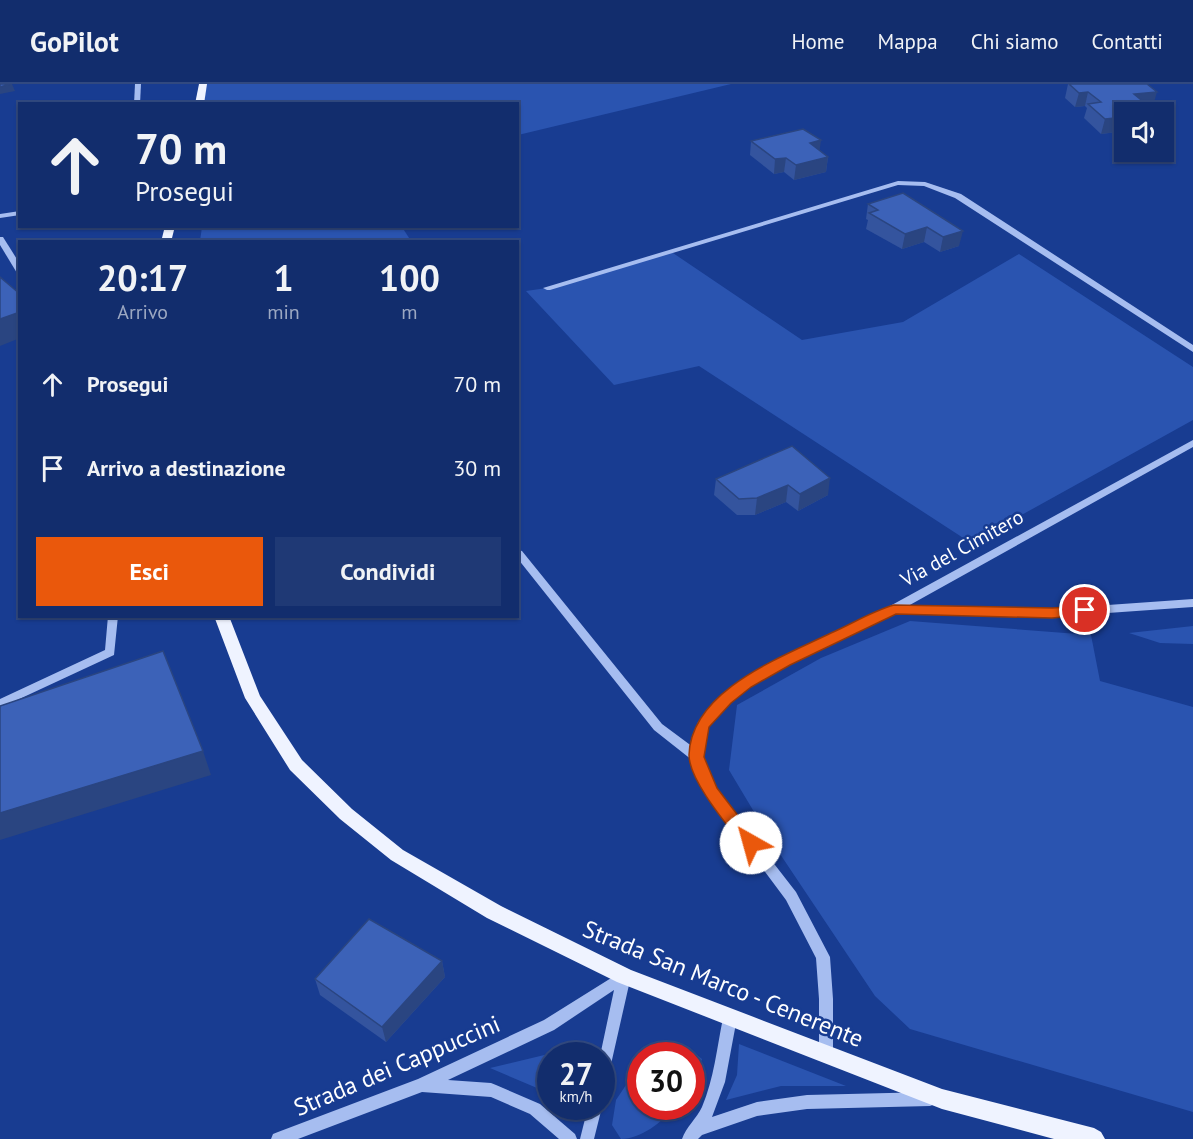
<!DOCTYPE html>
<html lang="it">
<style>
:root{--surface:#122d6d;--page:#1f3975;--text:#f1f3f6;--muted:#9ca8c2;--line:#314980;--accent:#ea580c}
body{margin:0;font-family:"PT Sans",sans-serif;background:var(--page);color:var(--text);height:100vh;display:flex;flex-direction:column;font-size:22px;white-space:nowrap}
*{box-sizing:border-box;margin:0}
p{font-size:20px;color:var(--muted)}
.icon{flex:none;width:33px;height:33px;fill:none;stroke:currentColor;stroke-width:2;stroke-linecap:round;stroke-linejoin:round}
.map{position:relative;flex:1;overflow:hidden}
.side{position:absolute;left:18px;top:156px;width:501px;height:378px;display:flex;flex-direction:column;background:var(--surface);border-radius:0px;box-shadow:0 2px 4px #0004,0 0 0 2px var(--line)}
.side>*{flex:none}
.top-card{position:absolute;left:18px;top:18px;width:501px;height:126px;border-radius:0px;box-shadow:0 2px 4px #0004,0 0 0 2px var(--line);background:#122d6d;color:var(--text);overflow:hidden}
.controls{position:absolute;left:1114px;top:18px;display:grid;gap:12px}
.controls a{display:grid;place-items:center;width:60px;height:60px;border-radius:0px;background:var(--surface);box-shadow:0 2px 4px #0004,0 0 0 2px var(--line);font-size:30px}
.speed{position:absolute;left:537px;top:958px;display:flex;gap:12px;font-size:30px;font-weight:700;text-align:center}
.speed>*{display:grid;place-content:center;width:78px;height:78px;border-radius:50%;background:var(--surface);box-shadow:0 2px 4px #0004,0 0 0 2px var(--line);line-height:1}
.speed small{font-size:15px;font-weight:400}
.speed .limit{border:9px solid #d22;background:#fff;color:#111}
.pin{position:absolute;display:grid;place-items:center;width:51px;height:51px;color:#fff;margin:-26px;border:3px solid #fff;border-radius:50%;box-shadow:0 2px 6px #0007}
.me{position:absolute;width:66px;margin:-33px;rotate:322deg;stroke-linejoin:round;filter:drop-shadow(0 0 4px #0008)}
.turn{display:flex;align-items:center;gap:21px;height:126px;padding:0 18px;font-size:27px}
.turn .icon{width:78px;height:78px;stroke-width:2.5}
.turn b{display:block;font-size:42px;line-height:51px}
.eta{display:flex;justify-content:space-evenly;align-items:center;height:102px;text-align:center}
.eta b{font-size:36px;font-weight:800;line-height:42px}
.button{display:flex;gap:12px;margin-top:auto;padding:12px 18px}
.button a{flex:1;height:69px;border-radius:0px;background:var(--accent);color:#fff;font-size:24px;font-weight:800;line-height:69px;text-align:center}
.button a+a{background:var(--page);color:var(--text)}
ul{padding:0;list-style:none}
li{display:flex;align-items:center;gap:18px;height:84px;padding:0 18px}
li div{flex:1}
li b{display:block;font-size:22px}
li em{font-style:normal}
header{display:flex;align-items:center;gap:36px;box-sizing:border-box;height:84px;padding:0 30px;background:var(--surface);border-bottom:2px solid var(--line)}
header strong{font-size:28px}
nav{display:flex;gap:33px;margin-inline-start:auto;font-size:21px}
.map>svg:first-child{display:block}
.green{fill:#2a54b0}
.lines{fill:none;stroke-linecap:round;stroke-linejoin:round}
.minor{fill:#a6bdf0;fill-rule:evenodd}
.major{fill:#eff3ff;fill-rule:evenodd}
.wall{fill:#34549e}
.shaded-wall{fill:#2a4581}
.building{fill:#3c62b8;stroke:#2a4581;stroke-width:1.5}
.route{fill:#ea580c;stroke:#983908;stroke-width:1.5}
.labels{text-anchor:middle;stroke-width:5;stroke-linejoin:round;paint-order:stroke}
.street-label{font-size:20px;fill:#fff;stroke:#183c91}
.near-street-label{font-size:24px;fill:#fff;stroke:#183c91}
</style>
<header>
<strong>GoPilot</strong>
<nav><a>Home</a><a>Mappa</a><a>Chi siamo</a><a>Contatti</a></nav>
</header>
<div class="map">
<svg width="1193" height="1055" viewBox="0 0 1193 1055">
<rect width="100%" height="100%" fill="#183c91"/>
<g class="green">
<path d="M203,0H731L518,51V20H199Z"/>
<path d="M202,143H402L411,157H200Z"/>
<path d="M670,167L802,256L903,238L1019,170L1193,283V336L971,459L699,282L614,301L526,207L547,204Z"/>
<path d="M910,537L1091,551L1100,597L1193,623V1028L910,945L875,912L772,758L729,686L737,621L821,574Z"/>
<path d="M1193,542V560L1160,559L1129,549Z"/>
<path d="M590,960L586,972H550V1017L537,1004L490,984Z"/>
<path d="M739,960L846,1002H781L726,1016L737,991Z"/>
<path d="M684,961L702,975L692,1002V972H650L657,967Z"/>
<path d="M640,980V1023H675C662,1038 641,1055 621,1055L612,1041L616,1016Z"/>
</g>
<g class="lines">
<g class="minor">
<path d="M135,0H141L140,20H134Z"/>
<path d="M898,97L925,98L961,110L1193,261V268L955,114L924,102L898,101L550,206H547L543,204Z"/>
<path d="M20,127V131L0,134V130Z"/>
<path d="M0,153H3L20,180V189H17L0,161Z"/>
<path d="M1193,356V363L908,522L1051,525L1193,515V523L1051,533L895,529L789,580L750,602L730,618L707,643L703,673L716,705L796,808L830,873L833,915V972L831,977L826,979L821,977L819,972V915L816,874L786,816L707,710L692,676L654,646L518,475V466L522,467L662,640L693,663L698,638L722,612L742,596L781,574L890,522Z"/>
<path d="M108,532H118L114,571L0,624V615L105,566Z"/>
<path d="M624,886L629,888L631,892L607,998L602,1000V972H600L614,906L554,946L448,996L491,999L496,1001L540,1020L575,1050L577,1055H559L530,1030L491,1013L422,1008L298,1055H271L273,1050L278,1048L418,995L544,936Z"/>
<path d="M730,928L735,929L737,934L725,998L712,1033L757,1018L807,1011L930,1008L935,1010L937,1015L935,1020L930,1022L807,1025L757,1032L702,1051L698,1055H682C686,1043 697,1034 702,1023C714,995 717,963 723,934L725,929Z"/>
<path d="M602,1021V1023L594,1055H580L588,1023H602Z"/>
</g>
<g class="major">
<path d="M199,0H207L204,20H195Z"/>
<path d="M165,142H175L171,158H161Z"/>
<path d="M214,532H229L260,612L302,676L352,725L403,766L501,822L631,886L942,1005L1094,1044L1101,1048L1105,1055H1054L942,1025L617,898L487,834L391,776L340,735L290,686L245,614Z"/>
</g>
</g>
<g class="wall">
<path d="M1068,0H1147L1153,22L1125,28V47L1101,50L1084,34L1087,24L1085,22L1075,23L1065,14Z"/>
<path d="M751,57L820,67L828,73L826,88L794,96L784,88L774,90L750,71Z"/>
<path d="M903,109L959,162L940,168L924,158L902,165L866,145L868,136L866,135L868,120Z"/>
<path d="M792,362L828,411L798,427L786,418L755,431H737L714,411L716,395Z"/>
<path d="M442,877L445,893L386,958L320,911L315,895Z"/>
</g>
<g class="shaded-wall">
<path d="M10,0H12L15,7L0,10V3Z"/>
<path d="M1088,8L1085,22L1075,23L1079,9Z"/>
<path d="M1157,8L1153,22L1130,24L1134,10Z"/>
<path d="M1125,33V47L1101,50L1105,35Z"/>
<path d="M821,56L819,71L810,59Z"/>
<path d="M828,73L826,88L794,96L796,81Z"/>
<path d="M786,74L784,88L774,90L775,75Z"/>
<path d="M927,143L924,158L902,165L905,150Z"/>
<path d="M963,147L959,162L940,168L943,153Z"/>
<path d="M20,228V254L0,262V235Z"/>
<path d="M830,394L828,411L798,427L800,410Z"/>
<path d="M788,401L786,418L755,431L757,414Z"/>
<path d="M203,667L211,691L0,756V729Z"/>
<path d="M442,877L445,893L386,958L382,943Z"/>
</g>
<g class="building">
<path d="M0,0H10L0,3Z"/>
<path d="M1069,0H1147L1157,8L1134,10L1156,28H1125V33L1105,35L1088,20L1101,18L1088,8L1079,9Z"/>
<path d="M803,45L821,56L810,59L828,73L796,81L786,74L775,75L751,57Z"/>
<path d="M903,109L963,147L943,153L927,143L905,150L869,129L878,126L868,120Z"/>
<path d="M0,193L20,210V228L0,235Z"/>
<path d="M792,362L830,394L800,410L788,401L757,414L739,415L716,395Z"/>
<path d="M163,567L203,667L0,729V622Z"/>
<path d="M369,835L442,877L382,943L315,895Z"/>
</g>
<path class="route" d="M894,521L1052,524L1085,522L1092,526L1085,531L1052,534L896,530L790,581L751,603L731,619L709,643L704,673L717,704L759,759L757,764H745C729,743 689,697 689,671C691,606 782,573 831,549C852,540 872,527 894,521Z"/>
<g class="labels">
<g class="street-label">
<text transform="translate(962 464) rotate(-29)" y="7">Via del Cimitero</text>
</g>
<g class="near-street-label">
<text transform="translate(723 900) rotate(22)" y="8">Strada San Marco - Cenerente</text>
<text transform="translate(397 982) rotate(-23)" y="8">Strada dei Cappuccini</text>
</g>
</g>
</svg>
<div class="controls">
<a><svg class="icon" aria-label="sound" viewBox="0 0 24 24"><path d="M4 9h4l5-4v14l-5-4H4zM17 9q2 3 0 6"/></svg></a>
</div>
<div class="speed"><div>27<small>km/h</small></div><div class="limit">30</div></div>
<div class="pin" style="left:1085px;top:526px;background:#d93025"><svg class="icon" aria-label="arrive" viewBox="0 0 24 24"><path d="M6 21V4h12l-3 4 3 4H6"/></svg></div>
<svg class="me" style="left:751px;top:759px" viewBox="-20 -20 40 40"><circle r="19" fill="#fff"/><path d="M0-13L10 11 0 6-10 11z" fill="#ea580c"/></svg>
<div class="top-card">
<div class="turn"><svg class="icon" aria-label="ahead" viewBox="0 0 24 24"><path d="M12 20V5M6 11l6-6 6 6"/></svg><div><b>70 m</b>Prosegui</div></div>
</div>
<section class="side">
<div class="eta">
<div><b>20:17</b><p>Arrivo</p></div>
<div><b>1</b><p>min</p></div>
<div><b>100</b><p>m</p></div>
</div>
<ul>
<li><svg class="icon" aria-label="ahead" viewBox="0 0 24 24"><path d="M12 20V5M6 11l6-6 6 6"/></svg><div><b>Prosegui</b></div><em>70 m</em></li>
<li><svg class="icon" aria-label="arrive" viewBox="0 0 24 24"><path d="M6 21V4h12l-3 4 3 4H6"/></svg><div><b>Arrivo a destinazione</b></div><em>30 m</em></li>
</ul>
<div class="button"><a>Esci</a><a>Condividi</a></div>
</section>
</div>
